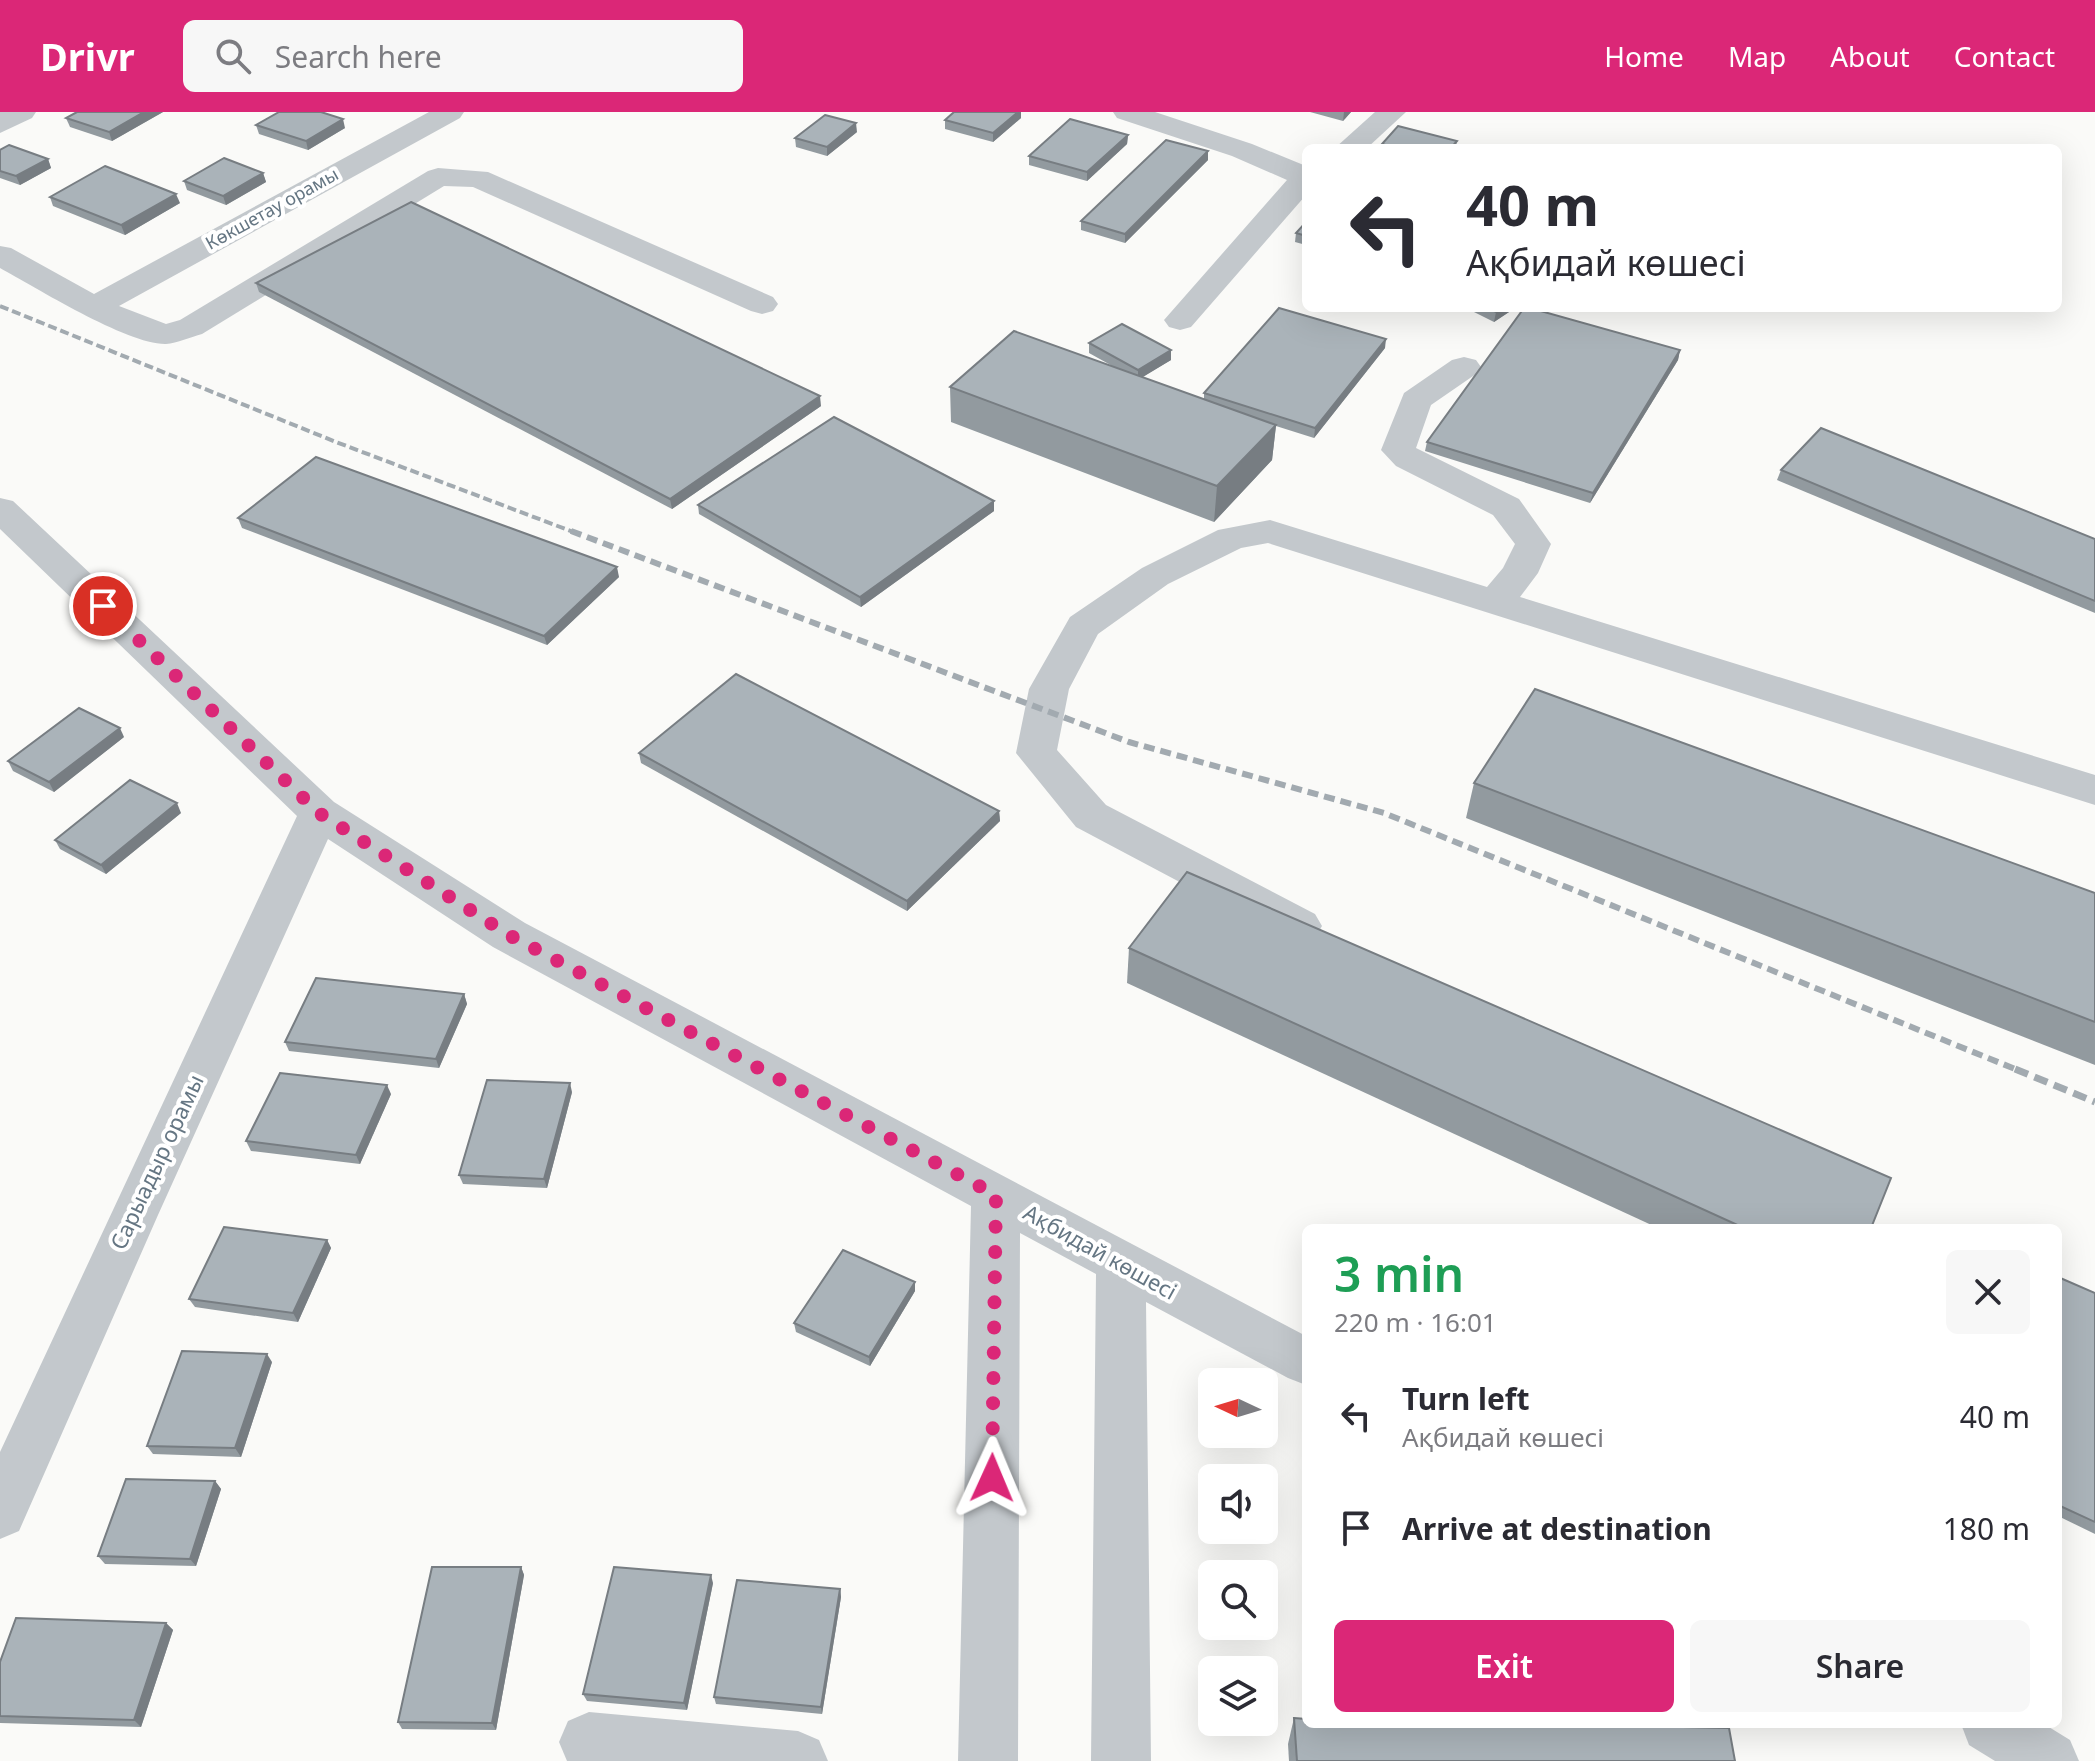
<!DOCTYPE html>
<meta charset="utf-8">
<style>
:root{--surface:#fff;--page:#f7f7f7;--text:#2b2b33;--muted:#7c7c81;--accent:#db2777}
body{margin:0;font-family:"Noto Sans",sans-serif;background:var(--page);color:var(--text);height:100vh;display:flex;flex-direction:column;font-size:30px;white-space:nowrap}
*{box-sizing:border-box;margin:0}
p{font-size:26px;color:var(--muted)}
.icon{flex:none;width:44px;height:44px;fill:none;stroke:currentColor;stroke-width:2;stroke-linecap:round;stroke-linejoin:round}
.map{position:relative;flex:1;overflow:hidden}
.details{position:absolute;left:1302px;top:1112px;width:760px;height:504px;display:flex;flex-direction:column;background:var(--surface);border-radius:12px;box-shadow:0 8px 32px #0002}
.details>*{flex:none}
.guide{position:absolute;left:1302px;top:32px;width:760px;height:168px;border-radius:12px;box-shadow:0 8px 32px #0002;background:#fff;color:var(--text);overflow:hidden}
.needle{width:52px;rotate:274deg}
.controls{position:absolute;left:1198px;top:1256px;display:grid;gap:16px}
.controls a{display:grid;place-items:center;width:80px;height:80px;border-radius:12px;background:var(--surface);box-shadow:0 8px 32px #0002;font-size:40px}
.pin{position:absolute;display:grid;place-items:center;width:68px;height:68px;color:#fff;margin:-34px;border:4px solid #fff;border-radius:50%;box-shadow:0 2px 8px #0007}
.me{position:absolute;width:88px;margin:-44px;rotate:1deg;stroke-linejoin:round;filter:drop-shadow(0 0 6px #0008)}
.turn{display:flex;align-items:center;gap:28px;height:168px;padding:0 32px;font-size:36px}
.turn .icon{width:104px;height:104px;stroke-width:2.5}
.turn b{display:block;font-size:56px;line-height:68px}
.round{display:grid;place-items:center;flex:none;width:84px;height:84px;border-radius:12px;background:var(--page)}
.overview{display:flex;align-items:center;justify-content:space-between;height:136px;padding:0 32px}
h1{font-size:48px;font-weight:600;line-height:60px;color:#1e9e55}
.cta{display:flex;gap:16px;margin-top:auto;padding:16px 32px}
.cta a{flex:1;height:92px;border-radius:12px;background:var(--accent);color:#fff;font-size:32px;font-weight:600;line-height:92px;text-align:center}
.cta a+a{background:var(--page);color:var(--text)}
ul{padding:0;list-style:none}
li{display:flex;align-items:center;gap:24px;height:112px;padding:0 32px}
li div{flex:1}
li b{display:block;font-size:30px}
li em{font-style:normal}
header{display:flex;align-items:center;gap:48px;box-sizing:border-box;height:112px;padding:0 40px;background:var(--accent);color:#fff}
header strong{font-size:38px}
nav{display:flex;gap:44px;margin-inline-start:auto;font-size:28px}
.search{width:560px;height:72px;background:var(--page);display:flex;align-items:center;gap:20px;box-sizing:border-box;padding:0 28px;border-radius:12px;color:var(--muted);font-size:30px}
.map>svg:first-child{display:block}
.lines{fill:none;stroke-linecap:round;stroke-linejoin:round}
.minor{fill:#c3c8cc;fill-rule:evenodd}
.rail-far2{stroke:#a2aab0;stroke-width:4;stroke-dasharray:9 4;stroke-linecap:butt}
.rail-far1{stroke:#a2aab0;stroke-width:6;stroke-dasharray:11 6;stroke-linecap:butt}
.rail{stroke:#a2aab0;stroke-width:7;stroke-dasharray:14 7;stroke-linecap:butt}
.wall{fill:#929a9f}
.shaded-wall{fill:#777d82}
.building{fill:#aab3b9;stroke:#777d82;stroke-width:2}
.route{stroke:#db2777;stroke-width:14;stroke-dasharray:0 25.2}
.labels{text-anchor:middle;stroke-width:8;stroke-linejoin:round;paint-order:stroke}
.far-street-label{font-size:18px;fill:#657683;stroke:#fff}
.street-label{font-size:22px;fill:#657683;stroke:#fff}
</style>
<header>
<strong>Drivr</strong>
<div class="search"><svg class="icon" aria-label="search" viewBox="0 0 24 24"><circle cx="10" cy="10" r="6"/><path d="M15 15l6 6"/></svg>Search here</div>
<nav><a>Home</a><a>Map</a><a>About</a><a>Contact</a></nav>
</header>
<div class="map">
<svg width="2095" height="1649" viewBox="0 0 2095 1649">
<rect width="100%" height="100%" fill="#fafaf8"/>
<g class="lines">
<g class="minor">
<path d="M0,0H36L32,6L0,21Z"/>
<path d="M429,0H464L460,6L119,194L166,212L180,208L428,59L438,56L488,60L773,185L778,192L773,199L762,202L751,199L473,75L444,74L202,222C191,225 177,231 166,232C128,233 35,175 0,156V134L11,136L94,182Z"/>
<path d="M1113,0H1155L1252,32L1306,54V83L1191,215L1180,218L1169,215L1164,208L1287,68L1232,44L1117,6Z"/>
<path d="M1375,0H1406L1367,36H1335Z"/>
<path d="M1464,245L1476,248L1481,255L1476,262L1431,293L1416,336L1519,387L1551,432L1538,461L1520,485L2095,663V693L1268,431L1241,436L1168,472L1098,522L1069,577L1057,638L1106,693L1315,802L1322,814L1315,826L1300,830L1285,826L1076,715L1016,641L1029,577L1070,505L1142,456L1218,418L1270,408L1487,475L1503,456L1515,432L1493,403L1396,354L1381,338L1404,281L1452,248Z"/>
<path d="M0,386L13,389L334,690L525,811L1306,1224V1273L1288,1266L1146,1190L1151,1649H1091L1096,1162L1020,1121L1018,1649H958L971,1094L493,835L328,727L158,1103L19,1419L0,1427V1340L297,704L0,417Z"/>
<path d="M589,1600L798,1619L819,1628L828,1649H567L559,1630L568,1609Z"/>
<path d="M1961,1612H2044L2070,1628L2079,1649H1995L1969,1633Z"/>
</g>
<path class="rail-far2" d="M0,194L336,330L576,421"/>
<path class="rail-far1" d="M571,419L1129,630L1384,701L2020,959"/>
<path class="rail" d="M2015,957L2095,990"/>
</g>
<g class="wall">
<path d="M163,0L112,29L70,15L66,6Z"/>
<path d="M954,0H1021V6L993,30L945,17V8Z"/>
<path d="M1310,0H1351L1343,9Z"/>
<path d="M256,13L345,16L308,38L259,22Z"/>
<path d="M857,20L827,44L796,35L795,26Z"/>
<path d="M1128,23L1127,32L1087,69L1029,53V44Z"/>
<path d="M1457,29L1456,36H1381L1382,32Z"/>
<path d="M0,38L48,47L51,56L20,73L0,66Z"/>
<path d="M1208,39V48L1125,131L1081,118V109Z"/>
<path d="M263,61L266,70L226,93L187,78L184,69Z"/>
<path d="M50,85L180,91L125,123L53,94Z"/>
<path d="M1306,110V133L1295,130L1296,121Z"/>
<path d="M256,171L821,294L672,397L259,180Z"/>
<path d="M1466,196H1515L1494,210Z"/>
<path d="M1089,231L1171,248L1142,265L1204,287V281L1385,236L1314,326L1276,314L1272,348L1214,410L951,310L950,275L1116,256L1089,241Z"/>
<path d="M1680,238L1678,248L1590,391L1425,339L1427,330Z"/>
<path d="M1781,358L2095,427V501L1777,368Z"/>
<path d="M994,389V399L861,495L699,402L698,393Z"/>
<path d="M238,406L619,465L547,533L242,416Z"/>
<path d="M124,625L54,680L13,659L8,649Z"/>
<path d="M639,641L999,699L1000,709L907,799L641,651Z"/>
<path d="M1474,671L2095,781V953L1466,706Z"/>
<path d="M181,701L106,762L60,737L55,728Z"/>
<path d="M1129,836L1871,1116H1658L1127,871Z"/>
<path d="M464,882L467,892L439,956L289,939L285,930Z"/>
<path d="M572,980L547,1076L463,1072L459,1063Z"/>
<path d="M391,982L360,1052L251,1039L246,1029Z"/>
<path d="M327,1128L331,1136L298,1210L195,1195L189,1187Z"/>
<path d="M2058,1165L2095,1181V1422L2058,1404Z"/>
<path d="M915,1170V1179L870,1254L796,1220L794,1211Z"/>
<path d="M272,1250L241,1345L153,1342L147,1334Z"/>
<path d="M215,1369L221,1377L196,1454L105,1452L98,1444Z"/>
<path d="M521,1455L524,1463L496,1618L402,1617L398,1610Z"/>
<path d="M713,1471L687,1598L587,1589L583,1582Z"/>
<path d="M840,1477L841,1485L822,1602L716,1592L714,1585Z"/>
<path d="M166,1511L173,1518L141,1615L0,1611V1550Z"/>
<path d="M1294,1606L1735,1649H1289L1288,1632Z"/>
</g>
<g class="shaded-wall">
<path d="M144,0H163L112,29L109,20Z"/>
<path d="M1018,0H1021V6L993,30V21Z"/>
<path d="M1344,0H1351L1343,9Z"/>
<path d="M343,7L345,16L308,38L306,29Z"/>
<path d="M856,11L857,20L827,44V35Z"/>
<path d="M1128,23L1127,32L1087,69V60Z"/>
<path d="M1208,39V48L1125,131V122Z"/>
<path d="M48,47L51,56L20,73L16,64Z"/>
<path d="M263,61L266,70L226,93L223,84Z"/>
<path d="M176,82L180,91L125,123L121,113Z"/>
<path d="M1503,196H1515L1494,210L1496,200Z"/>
<path d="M1386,227L1385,236L1314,326L1315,316Z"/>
<path d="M1171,238V248L1138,268V258Z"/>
<path d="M1680,238L1678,248L1590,391L1593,381Z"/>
<path d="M820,284L821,294L672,397L670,387Z"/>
<path d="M1276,313L1272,348L1214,410L1217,374Z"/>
<path d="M994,389V399L861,495L860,485Z"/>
<path d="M617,455L619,465L547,533L544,524Z"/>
<path d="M120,616L124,625L54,680L49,670Z"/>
<path d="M177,691L181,701L106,762L101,753Z"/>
<path d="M999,699L1000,709L907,799V789Z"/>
<path d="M464,882L467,892L439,956L436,947Z"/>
<path d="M570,971L572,980L547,1076L544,1067Z"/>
<path d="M387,973L391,982L360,1052L356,1043Z"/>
<path d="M327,1128L331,1136L298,1210L293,1201Z"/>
<path d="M915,1170V1179L870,1254L869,1245Z"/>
<path d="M267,1242L272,1250L241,1345L235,1336Z"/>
<path d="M215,1369L221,1377L196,1454L190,1447Z"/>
<path d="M521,1455L524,1463L496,1618L492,1611Z"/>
<path d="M711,1463L713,1471L687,1598L684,1591Z"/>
<path d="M840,1477L841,1485L822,1602L821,1595Z"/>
<path d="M166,1511L173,1518L141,1615L134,1608Z"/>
</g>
<g class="building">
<path d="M77,0H144L109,20L66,6Z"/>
<path d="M279,0H321L343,7L306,29L256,13Z"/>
<path d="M954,0H1018L993,21L945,8Z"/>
<path d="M825,3L856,11L827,35L795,26Z"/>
<path d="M1070,7L1128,23L1087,60L1029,44Z"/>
<path d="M1398,14L1457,29L1451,36H1396L1382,32Z"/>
<path d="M1166,28L1208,39L1125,122L1081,109Z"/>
<path d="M9,33L48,47L16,64L0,59V38Z"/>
<path d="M224,46L263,61L223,84L184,69Z"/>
<path d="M105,54L176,82L121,113L50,85Z"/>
<path d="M411,90L820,284L670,387L256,171Z"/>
<path d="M1306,110V124L1296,121Z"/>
<path d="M1279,196L1386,227L1315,316L1204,281Z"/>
<path d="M1487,196H1503L1496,200Z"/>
<path d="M1524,196H1530L1680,238L1593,381L1427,330Z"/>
<path d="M1122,212L1171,238L1138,258L1089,231Z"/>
<path d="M1014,219L1276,313L1217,374L950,275Z"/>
<path d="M834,305L994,389L860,485L698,393Z"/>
<path d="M1821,316L2095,427V489L1781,358Z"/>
<path d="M316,345L617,455L544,524L238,406Z"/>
<path d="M736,562L999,699L907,789L639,641Z"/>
<path d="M1535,577L2095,781V910L1474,671Z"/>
<path d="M79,596L120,616L49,670L8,649Z"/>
<path d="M130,668L177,691L101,753L55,728Z"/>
<path d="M1187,760L1891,1066L1871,1116H1744L1129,836Z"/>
<path d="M316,866L464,882L436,947L285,930Z"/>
<path d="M280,961L387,973L356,1043L246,1029Z"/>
<path d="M487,968L570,971L544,1067L459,1063Z"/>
<path d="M224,1115L327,1128L293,1201L189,1187Z"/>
<path d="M843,1138L915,1170L869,1245L794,1211Z"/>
<path d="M2058,1165L2095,1181V1410L2058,1393Z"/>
<path d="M182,1239L267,1242L235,1336L147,1334Z"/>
<path d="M126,1367L215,1369L190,1447L98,1444Z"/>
<path d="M432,1455H521L492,1611L398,1610Z"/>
<path d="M614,1455L711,1463L684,1591L583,1582Z"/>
<path d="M737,1468L840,1477L821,1595L714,1585Z"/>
<path d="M16,1506L166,1511L134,1608L0,1604V1550Z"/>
<path d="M1294,1606L1306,1607V1612H1543L1729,1616L1735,1649H1297Z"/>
</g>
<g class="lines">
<path class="route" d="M103,494L319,701L509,823L996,1083L992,1366"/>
</g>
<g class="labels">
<g class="far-street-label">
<text transform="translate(272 97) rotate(-29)" y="6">Көкшетау орамы</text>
</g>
<g class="street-label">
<text transform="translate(157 1050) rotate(-65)" y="8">Сарыадыр орамы</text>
<text transform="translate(1100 1140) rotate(29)" y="8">Ақбидай көшесі</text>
</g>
</g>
</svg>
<div class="controls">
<a><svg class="needle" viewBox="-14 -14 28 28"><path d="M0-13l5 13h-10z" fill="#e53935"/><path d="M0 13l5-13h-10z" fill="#7c7c81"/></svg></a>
<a><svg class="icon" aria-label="sound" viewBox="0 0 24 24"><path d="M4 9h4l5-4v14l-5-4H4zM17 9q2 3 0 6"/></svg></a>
<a><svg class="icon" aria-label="search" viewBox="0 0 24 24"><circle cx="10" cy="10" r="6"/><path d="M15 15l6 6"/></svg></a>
<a><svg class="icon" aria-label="layers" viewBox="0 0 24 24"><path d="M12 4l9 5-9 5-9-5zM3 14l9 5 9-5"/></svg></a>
</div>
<div class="pin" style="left:103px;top:494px;background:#d93025"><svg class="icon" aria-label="arrive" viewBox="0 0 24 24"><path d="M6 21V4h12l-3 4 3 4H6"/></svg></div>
<svg class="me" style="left:992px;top:1366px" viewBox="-20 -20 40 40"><path d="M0-17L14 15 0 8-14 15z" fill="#db2777" stroke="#fff" stroke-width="4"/></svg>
<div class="guide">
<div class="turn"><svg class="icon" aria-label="left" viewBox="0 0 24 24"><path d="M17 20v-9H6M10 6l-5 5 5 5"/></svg><div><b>40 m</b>Ақбидай көшесі</div></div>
</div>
<section class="details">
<div class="overview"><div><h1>3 min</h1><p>220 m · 16:01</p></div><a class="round"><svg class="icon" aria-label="close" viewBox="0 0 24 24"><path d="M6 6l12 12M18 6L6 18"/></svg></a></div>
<ul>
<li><svg class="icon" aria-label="left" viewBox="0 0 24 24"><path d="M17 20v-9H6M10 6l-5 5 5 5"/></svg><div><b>Turn left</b><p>Ақбидай көшесі</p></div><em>40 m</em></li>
<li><svg class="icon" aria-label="arrive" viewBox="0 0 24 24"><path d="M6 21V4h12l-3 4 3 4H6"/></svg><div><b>Arrive at destination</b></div><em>180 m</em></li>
</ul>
<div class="cta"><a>Exit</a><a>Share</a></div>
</section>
</div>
